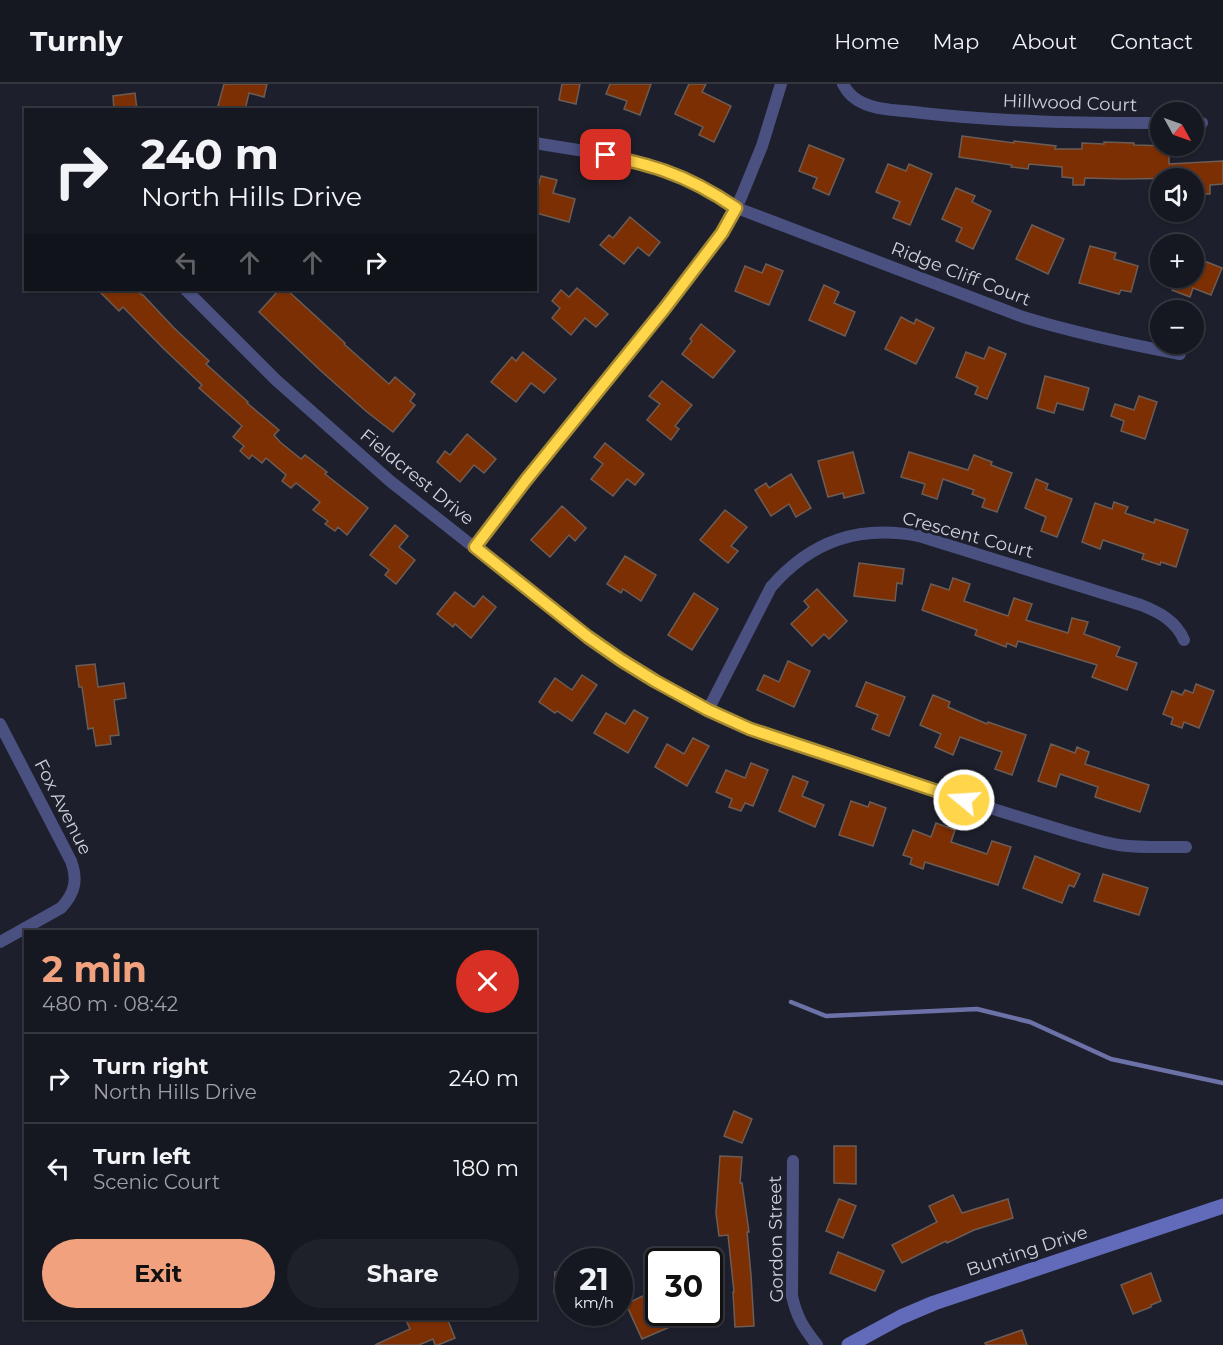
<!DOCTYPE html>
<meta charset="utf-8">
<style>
:root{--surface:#161821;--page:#1f212a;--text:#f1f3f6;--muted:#9ea0a5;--line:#35373f;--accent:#f2a17e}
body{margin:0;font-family:Montserrat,sans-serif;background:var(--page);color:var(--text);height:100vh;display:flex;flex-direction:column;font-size:22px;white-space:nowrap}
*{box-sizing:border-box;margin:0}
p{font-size:20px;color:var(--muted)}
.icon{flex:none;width:33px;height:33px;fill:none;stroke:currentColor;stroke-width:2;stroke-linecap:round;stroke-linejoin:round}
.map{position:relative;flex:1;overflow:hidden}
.sheet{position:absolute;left:24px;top:846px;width:513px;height:390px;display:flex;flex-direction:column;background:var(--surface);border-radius:0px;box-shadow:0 2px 4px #0004,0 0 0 2px var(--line)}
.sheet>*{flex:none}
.banner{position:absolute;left:24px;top:24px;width:513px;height:183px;border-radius:0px;box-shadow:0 2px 4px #0004,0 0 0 2px var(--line);background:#161821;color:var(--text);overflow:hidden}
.needle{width:39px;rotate:130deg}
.fabs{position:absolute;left:1150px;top:18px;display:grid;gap:12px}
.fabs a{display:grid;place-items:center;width:54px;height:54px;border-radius:50%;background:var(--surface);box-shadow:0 2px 4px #0004,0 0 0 2px var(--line);font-size:30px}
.speed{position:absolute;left:555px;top:1164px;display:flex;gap:12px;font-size:30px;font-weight:700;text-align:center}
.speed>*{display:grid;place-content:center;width:78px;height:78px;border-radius:50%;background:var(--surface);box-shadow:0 2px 4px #0004,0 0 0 2px var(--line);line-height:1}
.speed small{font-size:15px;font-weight:400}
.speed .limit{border:3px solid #111;border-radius:9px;background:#fff;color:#111}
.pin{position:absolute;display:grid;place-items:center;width:51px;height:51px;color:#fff;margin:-26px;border-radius:12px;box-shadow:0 3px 9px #0006}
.me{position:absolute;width:66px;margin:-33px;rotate:288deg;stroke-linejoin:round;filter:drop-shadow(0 0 4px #0008)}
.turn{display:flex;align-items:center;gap:21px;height:126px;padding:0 18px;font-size:27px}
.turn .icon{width:78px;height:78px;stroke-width:2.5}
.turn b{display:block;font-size:42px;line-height:51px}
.lanes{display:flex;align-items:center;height:57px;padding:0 18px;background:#0003;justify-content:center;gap:30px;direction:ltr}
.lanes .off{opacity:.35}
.round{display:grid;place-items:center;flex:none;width:63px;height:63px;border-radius:32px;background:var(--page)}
.summary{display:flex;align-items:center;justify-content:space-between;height:102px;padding:0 18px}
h1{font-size:36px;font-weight:700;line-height:45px;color:var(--accent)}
.primary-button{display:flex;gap:12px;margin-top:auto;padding:12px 18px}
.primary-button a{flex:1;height:69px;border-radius:36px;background:var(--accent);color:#111;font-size:24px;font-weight:700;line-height:69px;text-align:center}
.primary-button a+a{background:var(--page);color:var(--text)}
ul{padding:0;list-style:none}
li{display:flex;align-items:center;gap:18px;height:90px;padding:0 18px;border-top:2px solid var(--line)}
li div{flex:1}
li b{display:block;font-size:22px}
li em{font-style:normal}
header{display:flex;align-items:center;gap:36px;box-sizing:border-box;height:84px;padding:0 30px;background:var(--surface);border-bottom:2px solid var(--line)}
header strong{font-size:28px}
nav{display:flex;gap:33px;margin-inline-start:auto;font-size:21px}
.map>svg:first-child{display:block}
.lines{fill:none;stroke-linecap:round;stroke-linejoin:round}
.stream{stroke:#6c72a7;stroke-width:4.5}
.building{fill:#7c2f02;stroke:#6c5c56;stroke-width:1.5}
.street{stroke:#4a5181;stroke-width:12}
.secondary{stroke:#616bb9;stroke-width:15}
.route-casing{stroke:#a68a30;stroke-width:15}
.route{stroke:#ffd54a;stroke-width:10}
.labels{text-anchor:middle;stroke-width:6;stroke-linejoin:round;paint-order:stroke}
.street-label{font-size:18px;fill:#cfd1d9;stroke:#1d202c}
</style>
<header>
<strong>Turnly</strong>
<nav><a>Home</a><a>Map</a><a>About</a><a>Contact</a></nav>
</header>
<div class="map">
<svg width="1223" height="1261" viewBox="0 0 1223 1261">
<rect width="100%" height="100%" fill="#1d202c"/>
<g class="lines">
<path class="stream" d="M791,918L826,932L977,925L1030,938L1111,975L1223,999"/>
</g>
<g class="building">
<path d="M224,0H267L264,13L249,9L245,26H229L218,22Z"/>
<path d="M562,0H580L576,20L559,16Z"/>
<path d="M610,0H651L640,31L624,25L627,17L606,10Z"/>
<path d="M689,0H706L702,8L731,22L714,58L699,51L703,43L675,30Z"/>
<path d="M135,9L137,26H114L113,12Z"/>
<path d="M962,52L1014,59V57L1056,62L1055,65H1082V59L1104,60V58L1134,59V61L1169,62V80L1223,77V100L1210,101V110H1198L1197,102H1194V94L1122,95L1085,94L1084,101H1073V94L1062,93V83L1029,80L1028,85L1011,83L1012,81L959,73Z"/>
<path d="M809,61L844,75L829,111L813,104L817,94L799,87Z"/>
<path d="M888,80L906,87L909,80L932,90L910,141L893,134L900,118L876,108Z"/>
<path d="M541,92L557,96L553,109L575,115L569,138L536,129V111Z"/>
<path d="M956,104L975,112L972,118L991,127L973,165L956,157L962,144L942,135Z"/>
<path d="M630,133L660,158L649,172L638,163L624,180L600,161L609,151L613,154Z"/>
<path d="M1032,141L1064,155L1048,190L1016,175Z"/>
<path d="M1090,162L1116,169L1114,175L1138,182L1131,208L1121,206L1119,210L1079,199Z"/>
<path d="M1194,173L1222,184L1211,211L1193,204L1190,213L1172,206L1176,197L1170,194H1194Z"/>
<path d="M766,180L783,187L769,221L735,207L745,182L762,189Z"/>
<path d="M824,201L839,208L834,219L855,228L845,252L809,236Z"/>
<path d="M577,204L608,230L596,243L585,234L571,251L552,234L560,224L552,217L561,206L569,213Z"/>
<path d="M98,206H136L142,211H143L174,244L209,277L206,280L248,318L247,319L279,346L274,351L280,358L301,375L305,371L327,388L325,390L368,424L347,451L338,443L335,447L325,440L328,437L313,426L320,418L296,399L291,404L282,397L286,391L266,374L262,379L252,371L249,375L240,367L244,362L233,353L242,342L199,304L202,301L163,264L123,223L119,227Z"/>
<path d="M279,206H287L345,259L344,260L389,300L395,293L415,310L410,317L415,321L393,348L367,328L320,286L259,228Z"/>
<path d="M901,233L914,240L916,235L934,244L916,280L885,265Z"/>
<path d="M701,240L735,267L713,294L682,270L692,257L690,255Z"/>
<path d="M989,263L1006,270L987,315L975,310L978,303L956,293L966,268L984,275Z"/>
<path d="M523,268L556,295L544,309L531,299L516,318L491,298L512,273L516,277Z"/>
<path d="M1045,292L1089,304L1083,326L1057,319L1054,329L1037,324Z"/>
<path d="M662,297L692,321L675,342L679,345L671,356L647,336L660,320L649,312Z"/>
<path d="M1139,312L1157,318L1145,355L1121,347L1124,337L1111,332L1115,320L1134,326Z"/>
<path d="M467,350L496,375L484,389L474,381L460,398L437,378L445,367L450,371Z"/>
<path d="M605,359L644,390L635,401L627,395L613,412L591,395L603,380L594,373Z"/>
<path d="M853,368L864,409L844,414L843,409L828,413L818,377Z"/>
<path d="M909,368L968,386L974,371L992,378L991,381L1012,389L997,428L982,423L985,415L972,410L974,406L943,395L937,415L922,410L925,400L901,393Z"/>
<path d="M791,390L811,424L796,433L789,420L771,432L755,406L766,399L769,404Z"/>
<path d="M1036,395L1048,400L1046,405L1072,415L1057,453L1041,447L1046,433L1025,424Z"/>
<path d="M1114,418L1128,423L1125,429L1154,439L1155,435L1188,446L1176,483L1161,478L1160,481L1142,475L1144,470L1103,456L1100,465L1082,458L1095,419L1112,425Z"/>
<path d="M562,422L586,444L575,457L569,451L550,473L531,456Z"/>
<path d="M725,426L747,443L731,462L738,467L728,479L700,456Z"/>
<path d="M395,441L408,452L399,463L415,476L396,500L385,491L389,486L370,471Z"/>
<path d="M625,472L656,491L641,517L623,505L621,509L607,500Z"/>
<path d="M859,479L904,485L902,500L897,499L895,517L854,512Z"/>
<path d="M953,494L970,500L964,517L1008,532L1014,514L1032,520L1026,536L1068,549L1072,534L1088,538L1084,550L1120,563L1116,572L1137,579L1127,606L1092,593L1097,581L1018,557L1016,563L1007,559L1006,563L975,551L977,546L922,526L931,500L949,506Z"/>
<path d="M817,505L847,537L829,555L824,550L812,562L791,540L809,523L804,517Z"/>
<path d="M455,508L474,523L483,512L496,523L471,554L455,540L453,543L437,530Z"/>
<path d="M694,509L718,525L692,566L668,551Z"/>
<path d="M788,577L810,587L794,623L757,606L764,591L779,598Z"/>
<path d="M95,580L98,603L124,599L126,614L114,616L119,651L110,652L111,660L96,662L93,644L88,645L82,603H79L76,582Z"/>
<path d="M582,591L597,601L572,637L557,627L555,629L539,618L555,594L572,606Z"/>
<path d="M866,598L905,613L889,652L872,645L878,631L856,622Z"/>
<path d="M1196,600L1214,607L1199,644L1184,638L1182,644L1171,640L1173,634L1163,630L1172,607L1182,611L1185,606L1193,609Z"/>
<path d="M933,611L950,618L948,623L987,640L988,638L1026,651L1012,691L995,685L1002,668L960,653L953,671L935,663L941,650L920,641Z"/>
<path d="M634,626L648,634L628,669L594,649L606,629L625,640Z"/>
<path d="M693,654L709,662L687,702L655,683L667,660L684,670Z"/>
<path d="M1051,660L1075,669L1077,663L1089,668L1085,680L1149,701L1140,728L1095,713L1098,703L1060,690L1056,703L1038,697Z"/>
<path d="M751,679L768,686L753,722L745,719L741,727L729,723L732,715L716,708L726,686L745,694Z"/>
<path d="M793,692L808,698L802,712L824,721L815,743L779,727Z"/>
<path d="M851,717L868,723L870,718L886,724L873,762L839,751Z"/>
<path d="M936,739L955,746L951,758L987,770L992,757L1011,763L998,801L925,778L923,785L910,780L912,774L903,771L913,746L931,753Z"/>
<path d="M1035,772L1080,790L1074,803L1069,801L1062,819L1023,804Z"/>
<path d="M1103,790L1148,804L1139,831L1094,817Z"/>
<path d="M734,1027L752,1035L742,1059L724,1052Z"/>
<path d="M834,1062H856V1100L834,1099Z"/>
<path d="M720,1072L742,1073L740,1099H742L749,1148H747L751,1191L754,1242L735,1243L733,1208H734L728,1151L719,1152L716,1129Z"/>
<path d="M953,1111L962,1129L1008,1115L1013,1134L974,1146L947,1159L946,1157L902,1179L892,1161L937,1138L929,1122Z"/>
<path d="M839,1115L856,1122L843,1154L826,1147Z"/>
<path d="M838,1168L884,1187L875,1207L830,1189Z"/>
<path d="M555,1188H568V1210L554,1209Z"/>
<path d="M1151,1189L1161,1217L1151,1221V1223L1133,1230L1121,1201Z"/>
<path d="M647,1210L655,1226L658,1224V1228H666L672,1242L642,1255L626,1220Z"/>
<path d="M405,1234H447L455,1254L438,1261H435L433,1255L419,1261H375L410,1245Z"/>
<path d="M1022,1246L1027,1261H986L985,1259Z"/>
</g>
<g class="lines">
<g class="street">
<path d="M843,0C847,8 854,15 863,19C880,27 902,26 922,29C1001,38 1081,39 1161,39"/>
<path d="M1194,39H1202"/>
<path d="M536,59C579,67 625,71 667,87C692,97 714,110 737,124L1023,233C1075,249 1127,260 1180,270"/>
<path d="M186,206L276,296L390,397L588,553C638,588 694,624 751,646C780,657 811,666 842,676C917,701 992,725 1068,748C1085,753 1102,758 1119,761C1141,764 1164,763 1186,763"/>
<path d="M475,463L526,396L665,224L722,149L733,131L742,111L762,62L781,0"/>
<path d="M708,626L771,503C812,456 859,441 919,452L1141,521C1159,528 1176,537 1184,556"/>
<path d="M0,640L71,777C78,796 75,809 61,824L0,858"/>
<path d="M793,1077L792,1212C797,1234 803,1243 817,1261"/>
</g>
<path class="secondary" d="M849,1261L901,1233L934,1219L1223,1122"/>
</g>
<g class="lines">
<defs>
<path id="route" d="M606,71C626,76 646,80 665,87C691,96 714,109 736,124L722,149L665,224L526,396L475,463L588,553L621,576L655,597L708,626L750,645L964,716"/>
</defs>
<use href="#route" class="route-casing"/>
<use href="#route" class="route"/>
</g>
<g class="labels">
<g class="street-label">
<text transform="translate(1070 19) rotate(2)" y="6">Hillwood Court</text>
<text transform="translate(961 190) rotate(21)" y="6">Ridge Cliff Court</text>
<text transform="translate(417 393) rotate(39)" y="6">Fieldcrest Drive</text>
<text transform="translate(968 451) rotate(15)" y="6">Crescent Court</text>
<text transform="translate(63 723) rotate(63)" y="6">Fox Avenue</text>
<text transform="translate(776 1155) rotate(-91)" y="6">Gordon Street</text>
<text transform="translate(1027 1167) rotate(-18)" y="6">Bunting Drive</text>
</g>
</g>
</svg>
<div class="fabs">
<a><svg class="needle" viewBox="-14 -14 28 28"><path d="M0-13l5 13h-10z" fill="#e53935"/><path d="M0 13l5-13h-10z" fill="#9ea0a5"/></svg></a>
<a><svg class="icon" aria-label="sound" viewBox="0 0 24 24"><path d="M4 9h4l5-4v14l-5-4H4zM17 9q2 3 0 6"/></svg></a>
<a>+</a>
<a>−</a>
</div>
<div class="speed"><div>21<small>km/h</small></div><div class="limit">30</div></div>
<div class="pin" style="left:606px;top:71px;background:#d93025"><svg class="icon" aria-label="arrive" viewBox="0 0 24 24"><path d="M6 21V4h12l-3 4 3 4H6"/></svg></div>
<svg class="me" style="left:964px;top:716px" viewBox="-20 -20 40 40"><circle r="17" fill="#ffd54a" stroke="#fff" stroke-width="3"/><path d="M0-11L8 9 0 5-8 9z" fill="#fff"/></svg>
<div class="banner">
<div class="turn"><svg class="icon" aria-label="right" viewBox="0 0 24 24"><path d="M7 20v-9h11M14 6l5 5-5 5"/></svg><div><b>240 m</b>North Hills Drive</div></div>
<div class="lanes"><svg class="icon off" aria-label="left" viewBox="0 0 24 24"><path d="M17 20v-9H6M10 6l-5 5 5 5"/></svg><svg class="icon off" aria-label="ahead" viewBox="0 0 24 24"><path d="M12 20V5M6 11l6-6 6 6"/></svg><svg class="icon off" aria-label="ahead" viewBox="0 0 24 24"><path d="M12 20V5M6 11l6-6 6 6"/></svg><svg class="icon" aria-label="right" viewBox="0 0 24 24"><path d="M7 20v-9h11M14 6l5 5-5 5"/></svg></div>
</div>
<section class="sheet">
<div class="summary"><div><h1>2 min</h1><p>480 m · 08:42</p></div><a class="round" style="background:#d93025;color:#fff"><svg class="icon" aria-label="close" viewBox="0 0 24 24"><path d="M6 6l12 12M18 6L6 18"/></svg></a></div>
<ul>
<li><svg class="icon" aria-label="right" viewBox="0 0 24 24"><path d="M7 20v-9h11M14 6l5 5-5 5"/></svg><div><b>Turn right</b><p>North Hills Drive</p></div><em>240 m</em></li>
<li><svg class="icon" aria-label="left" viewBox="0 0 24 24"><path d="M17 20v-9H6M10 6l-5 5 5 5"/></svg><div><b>Turn left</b><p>Scenic Court</p></div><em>180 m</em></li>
</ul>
<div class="primary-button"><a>Exit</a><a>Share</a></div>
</section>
</div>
